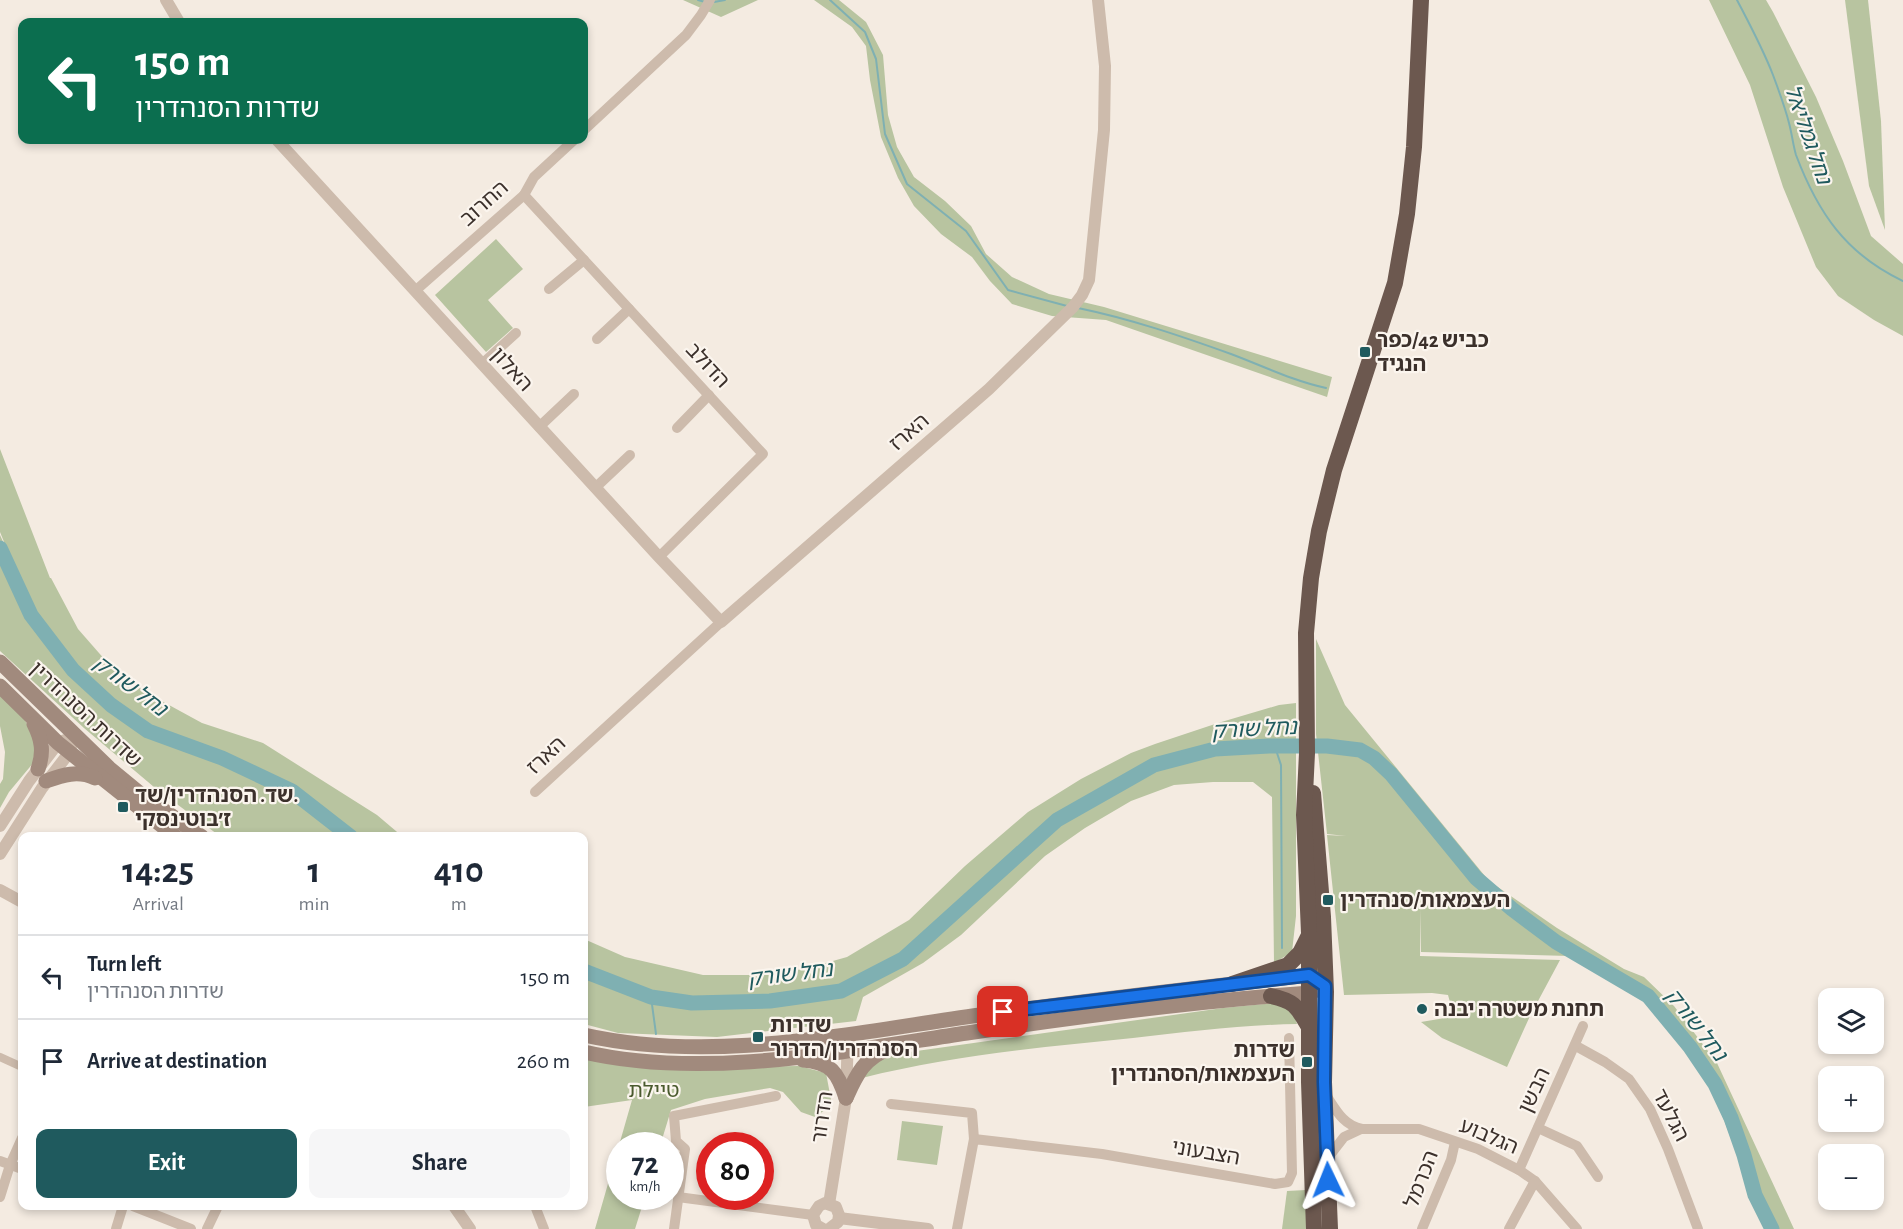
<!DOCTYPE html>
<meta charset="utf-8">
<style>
:root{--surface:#fff;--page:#f6f6f7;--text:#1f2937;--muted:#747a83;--line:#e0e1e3;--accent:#1f5a5e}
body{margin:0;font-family:"Alegreya Sans","Noto Sans Hebrew",sans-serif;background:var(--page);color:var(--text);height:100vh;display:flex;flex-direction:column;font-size:22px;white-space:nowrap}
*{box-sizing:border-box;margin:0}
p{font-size:20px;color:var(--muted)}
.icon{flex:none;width:33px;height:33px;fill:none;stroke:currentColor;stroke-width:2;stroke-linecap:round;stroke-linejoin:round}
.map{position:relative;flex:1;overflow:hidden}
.side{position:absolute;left:18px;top:832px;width:570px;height:378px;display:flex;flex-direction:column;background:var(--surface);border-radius:12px;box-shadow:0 3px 9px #0003}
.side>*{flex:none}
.guide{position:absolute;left:18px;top:18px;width:570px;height:126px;border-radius:12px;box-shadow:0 3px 9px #0003;background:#0b6e4f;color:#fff;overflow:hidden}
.tools{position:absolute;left:1818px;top:988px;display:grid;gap:12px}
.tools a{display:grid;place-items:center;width:66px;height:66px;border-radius:12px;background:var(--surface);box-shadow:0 3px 9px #0003;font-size:30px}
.speed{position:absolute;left:606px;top:1132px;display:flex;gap:12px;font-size:30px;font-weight:700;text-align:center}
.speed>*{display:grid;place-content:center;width:78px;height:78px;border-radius:50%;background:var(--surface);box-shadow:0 3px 9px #0003;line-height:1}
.speed small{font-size:15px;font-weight:400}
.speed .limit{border:9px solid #d22;background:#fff;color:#111}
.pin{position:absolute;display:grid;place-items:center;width:51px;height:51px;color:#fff;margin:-26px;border-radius:12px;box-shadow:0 3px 9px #0006}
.me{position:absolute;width:66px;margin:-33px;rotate:358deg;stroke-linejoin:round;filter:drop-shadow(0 0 4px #0008)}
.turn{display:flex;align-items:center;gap:21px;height:126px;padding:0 18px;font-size:27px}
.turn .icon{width:78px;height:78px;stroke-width:2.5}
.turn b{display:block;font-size:42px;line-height:51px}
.eta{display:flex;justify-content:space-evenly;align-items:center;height:102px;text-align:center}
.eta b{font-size:36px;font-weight:700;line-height:42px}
.button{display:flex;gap:12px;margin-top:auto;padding:12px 18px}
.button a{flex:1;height:69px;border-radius:12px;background:var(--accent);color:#fff;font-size:24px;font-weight:700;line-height:69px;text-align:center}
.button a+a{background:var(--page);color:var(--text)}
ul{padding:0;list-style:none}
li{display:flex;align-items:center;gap:18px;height:84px;padding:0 18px;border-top:2px solid var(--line)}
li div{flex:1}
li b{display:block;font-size:22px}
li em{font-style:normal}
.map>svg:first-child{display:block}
.green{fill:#b8c4a0}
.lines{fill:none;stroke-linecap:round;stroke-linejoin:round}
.stream{stroke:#7fb0b2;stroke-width:2}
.river{stroke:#7fb0b2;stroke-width:15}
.pedestrian{stroke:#cdbbac;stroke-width:8}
.minor{stroke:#cdbbac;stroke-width:10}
.tertiary{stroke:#cdbbac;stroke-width:12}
.secondary{stroke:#a18a7d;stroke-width:15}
.trunk{stroke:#6c584f;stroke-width:16}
.route-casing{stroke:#114b97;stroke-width:15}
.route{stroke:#1a73e8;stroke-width:10}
.poi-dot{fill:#1f5a5e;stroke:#fbf5ee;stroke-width:2}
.labels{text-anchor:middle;stroke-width:4.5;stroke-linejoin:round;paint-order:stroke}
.street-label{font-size:21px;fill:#3b302b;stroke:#fbf5ee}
.poi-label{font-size:21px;font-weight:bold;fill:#3b302b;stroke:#fbf5ee;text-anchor:start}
.park-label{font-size:21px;fill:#4a5a2e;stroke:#fbf5ee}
.water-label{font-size:22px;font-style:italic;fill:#1f5a5e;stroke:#fbf5ee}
</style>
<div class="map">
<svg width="1903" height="1229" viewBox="0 0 1903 1229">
<rect width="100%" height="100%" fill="#f4ebe1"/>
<g class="green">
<path d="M683,0H758L721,17Z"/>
<path d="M814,0H839L866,22L883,55L888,115L897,147L914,177L945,201L971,226L986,254L1012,277L1049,294L1104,307L1332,377L1327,397L1106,320L1052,316L1012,304L990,281L972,257L941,234L914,206L898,178L881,137L870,80L866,46L852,27Z"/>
<path d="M1709,0H1766L1773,12L1816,97L1843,161L1871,236L1903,264V336L1874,320L1838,296L1816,267L1783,187L1750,85Z"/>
<path d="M1845,0H1868L1881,121L1885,230L1869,186Z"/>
<path d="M496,239L523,269L488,300L513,328L486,352L435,295Z"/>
<path d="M0,449L50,578H51L78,629L106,661L147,693L202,723L263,743L377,815L403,837H221L154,787L84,728L0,651V535L11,559L0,532Z"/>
<path d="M1316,639L1345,705L1489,881L1557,928L1624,969L1644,977L1674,1006L1717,1063L1794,1229H1776L1740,1162L1711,1086L1693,1058L1637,984L1569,956L1421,952V909L1420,956L1560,960L1530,1016L1507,1067L1442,1038L1421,1022L1451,1017L1453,1013L1448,995L1432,993L1344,995L1327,835L1346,836L1327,834L1316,734Z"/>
<path d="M0,692L22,714L34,738V762L9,792L0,808V784L3,779L5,752L0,726Z"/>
<path d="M1296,703V916L1292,952L1274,963L1272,797L1253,782H1213L1174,785L1131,801L1085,828L1045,856L961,935L923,963L863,997L856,1021L717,1037L618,1033L584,1024V939L625,957L703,975H769L808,968L847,957L909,920L965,866L1028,812L1081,779L1131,753L1155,744L1218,723L1279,705Z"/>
<path d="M1274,1003L1293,1010L1297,1024C1242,1025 1187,1032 1133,1038C1042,1047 950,1056 862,1078L881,1056L1223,1008Z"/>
<path d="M584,1058L713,1067L799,1066L826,1073L832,1105L815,1117L801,1112L783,1092L770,1088L705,1099L671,1110L660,1146H620V1197H645L635,1229H595L632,1100L584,1107Z"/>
<path d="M902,1121L943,1126L937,1165L897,1160Z"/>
<path d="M1306,1190V1229H1282L1287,1191Z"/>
</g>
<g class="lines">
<g class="stream">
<path d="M698,0L705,2"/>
<path d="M830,0L865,32L876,59L885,134L907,184L966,231L1008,290L1067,306"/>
<path d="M1737,0C1750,25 1763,49 1773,75C1779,91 1785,107 1789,123C1792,134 1793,145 1796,155C1818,213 1846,254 1903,281"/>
<path d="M714,2L725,0"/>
<path d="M1078,308C1131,319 1181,336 1231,354C1263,366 1293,381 1326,388"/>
<path d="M1269,746L1276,750L1281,765L1282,948"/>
<path d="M651,997L656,1034"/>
</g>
<g class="river">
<path d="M0,548L31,615L73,670L111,705L148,731L222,758L292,791L351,837"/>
<path d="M584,971L651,997L692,1003L770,1001L841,991L903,959L1057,820L1154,765L1215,749L1269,746H1327L1360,750L1374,758L1391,774L1476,878L1512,909L1556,942L1648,996L1690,1047L1715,1084L1731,1118L1744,1155L1755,1195L1772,1229"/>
</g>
<path class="pedestrian" d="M0,1057L22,1067"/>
<g class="minor">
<path d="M584,130L686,35L701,15L710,0"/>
<path d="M524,195L763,454L659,557"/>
<path d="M549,289L584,260"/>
<path d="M415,291L524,195L534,177L574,140"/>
<path d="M597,339L629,309"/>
<path d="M482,364L516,333"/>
<path d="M539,427L574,394"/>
<path d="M677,428L709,395"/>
<path d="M595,488L630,455"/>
<path d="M535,792L721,622"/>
<path d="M1576,1046L1605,1062L1629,1079L1650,1109L1668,1149L1698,1229"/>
<path d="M1326,1095C1336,1110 1343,1125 1362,1129H1419L1478,1149L1519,1170L1535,1181L1577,1229"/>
<path d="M891,1104L972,1113L974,1139"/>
<path d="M1538,1128L1577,1146L1598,1177"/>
<path d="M1327,1159L1344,1137L1361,1129"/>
<path d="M0,1161L22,1169"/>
<path d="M1519,1170L1583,1026"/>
<path d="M0,1197L10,1165L22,1138"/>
<path d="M678,1197L813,1215"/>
<path d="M133,1206L191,1229"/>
<path d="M535,1206L544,1229"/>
<path d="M116,1229L123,1206"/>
<path d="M207,1229L218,1206"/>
<path d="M674,1229L685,1149L676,1141L674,1116L776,1096"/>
<path d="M957,1229L974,1139L1102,1154L1275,1184L1288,1182L1292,1173L1289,1038"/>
<path d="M1422,1229L1451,1160L1455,1142"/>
<path d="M1509,1229L1535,1181"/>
</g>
<g class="tertiary">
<path d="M166,0L179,22"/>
<path d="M277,140L659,557L721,622L989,389L1073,307L1082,295L1089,280L1104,130L1105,66L1098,0"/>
<path d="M0,826L29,781L58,743L65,740"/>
<path d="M0,854L42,788L69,753L74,736"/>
<path d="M0,890L22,902"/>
<path d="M829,1204L846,1098L848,1034"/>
<path d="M454,1206L470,1229"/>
<path d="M839,1218L928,1229"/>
<path d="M823,1229L816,1225L813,1215L819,1206L825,1203L836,1207L839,1215L838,1222L829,1229"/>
</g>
<g class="secondary">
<path d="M0,662L109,768L143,796L202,837"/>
<path d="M0,686L58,743L176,837"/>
<path d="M34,724C42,740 44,752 38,769"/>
<path d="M46,781C63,775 78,770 95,778"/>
<path d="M584,1035C714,1064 850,1033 980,1015C1089,1000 1199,988 1309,975L1318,981"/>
<path d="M584,1052C704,1080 846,1051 967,1033C1081,1016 1195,1001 1310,993L1320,988"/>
<path d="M803,1060C831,1062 838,1073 846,1098"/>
<path d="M846,1098C856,1076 864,1057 889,1049"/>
</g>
<g class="trunk">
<path d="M1313,793L1323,917L1326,992L1324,1082L1330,1229"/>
<path d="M1232,984L1288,965L1300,953L1308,937"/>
<path d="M1271,996C1295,1001 1297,1007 1309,1027"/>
<path d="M1314,1229L1309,1082V933L1304,815L1307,753L1306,633L1311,578L1319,531L1334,470L1395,283L1407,214L1414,147L1421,0"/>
</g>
</g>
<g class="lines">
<defs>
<path id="route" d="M1003,1012L1309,975L1325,986L1324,1082L1328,1180"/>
</defs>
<use href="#route" class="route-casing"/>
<use href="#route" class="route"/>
</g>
<g class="poi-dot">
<rect x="1359" y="346" width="12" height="12" rx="3"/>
<rect x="117" y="801" width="12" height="12" rx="3"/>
<rect x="1322" y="894" width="12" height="12" rx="3"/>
<circle cx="1422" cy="1009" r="6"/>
<rect x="752" y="1031" width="12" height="12" rx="3"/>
<rect x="1301" y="1056" width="12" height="12" rx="3"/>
</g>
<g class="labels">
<g class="street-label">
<text transform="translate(484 203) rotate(-42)" y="7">החרוב</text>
<text transform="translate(708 365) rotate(47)" y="7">הדולב</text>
<text transform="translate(512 369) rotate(48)" y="7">האלון</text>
<text transform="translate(909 432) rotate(-41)" y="7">הארז</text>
<text transform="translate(86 714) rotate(43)" y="7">שדרות הסנהדרין</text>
<text transform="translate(546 755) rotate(-43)" y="7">הארז</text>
<text transform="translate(1534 1090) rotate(-65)" y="7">הבשן</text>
<text transform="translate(1671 1115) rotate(63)" y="7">הגלעד</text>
<text transform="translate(822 1117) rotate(-82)" y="7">הדרור</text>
<text transform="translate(1489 1136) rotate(23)" y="7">הגלבוע</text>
<text transform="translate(1206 1152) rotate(10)" y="7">הצבעוני</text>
<text transform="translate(1421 1179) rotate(-69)" y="7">הכרמל</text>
</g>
<g class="poi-label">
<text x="1377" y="347">כביש 42/כפר<tspan x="1377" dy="24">הנגיד</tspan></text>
<text x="135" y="802">שד. הסנהדרין/שד.<tspan x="135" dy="24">ז׳בוטינסקי</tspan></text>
<text x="1340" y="907">העצמאות/סנהדרין</text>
<text x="1434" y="1016">תחנת משטרה יבנה</text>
<text x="770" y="1032">שדרות<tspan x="770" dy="24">הסנהדרין/הדרור</tspan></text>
<text x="1295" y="1057" text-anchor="end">שדרות<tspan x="1295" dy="24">העצמאות/הסהנדרין</tspan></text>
</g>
<g class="park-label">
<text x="654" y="1097">טיילת</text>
</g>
<g class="water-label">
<text transform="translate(1809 134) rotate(71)" y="8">נחל גמליאל</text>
<text transform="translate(131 685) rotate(37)" y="8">נחל שורק</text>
<text transform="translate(1254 728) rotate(-3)" y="8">נחל שורק</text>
<text transform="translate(790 973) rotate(-7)" y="8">נחל שורק</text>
<text transform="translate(1697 1024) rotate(52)" y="8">נחל שורק</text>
</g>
</g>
</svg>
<div class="tools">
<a><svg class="icon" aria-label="layers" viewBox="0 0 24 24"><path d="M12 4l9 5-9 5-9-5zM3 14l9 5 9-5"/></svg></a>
<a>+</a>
<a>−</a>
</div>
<div class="speed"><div>72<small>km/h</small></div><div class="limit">80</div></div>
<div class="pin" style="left:1003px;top:1012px;background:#d93025"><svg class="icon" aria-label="arrive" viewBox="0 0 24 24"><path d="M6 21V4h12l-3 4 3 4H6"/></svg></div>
<svg class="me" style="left:1328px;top:1180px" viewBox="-20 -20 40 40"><path d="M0-17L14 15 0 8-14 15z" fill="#1a73e8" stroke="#fff" stroke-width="4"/></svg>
<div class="guide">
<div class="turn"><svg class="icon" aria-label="left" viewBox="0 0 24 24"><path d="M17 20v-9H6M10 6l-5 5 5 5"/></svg><div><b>150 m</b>שדרות הסנהדרין</div></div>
</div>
<section class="side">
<div class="eta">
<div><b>14:25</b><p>Arrival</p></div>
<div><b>1</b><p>min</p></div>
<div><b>410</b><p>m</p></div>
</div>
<ul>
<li><svg class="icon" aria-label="left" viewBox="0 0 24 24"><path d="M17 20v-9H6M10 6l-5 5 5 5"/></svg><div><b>Turn left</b><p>שדרות הסנהדרין</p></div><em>150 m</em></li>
<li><svg class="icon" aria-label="arrive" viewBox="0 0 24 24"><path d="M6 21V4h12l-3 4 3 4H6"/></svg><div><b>Arrive at destination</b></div><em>260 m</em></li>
</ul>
<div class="button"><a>Exit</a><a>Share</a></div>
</section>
</div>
